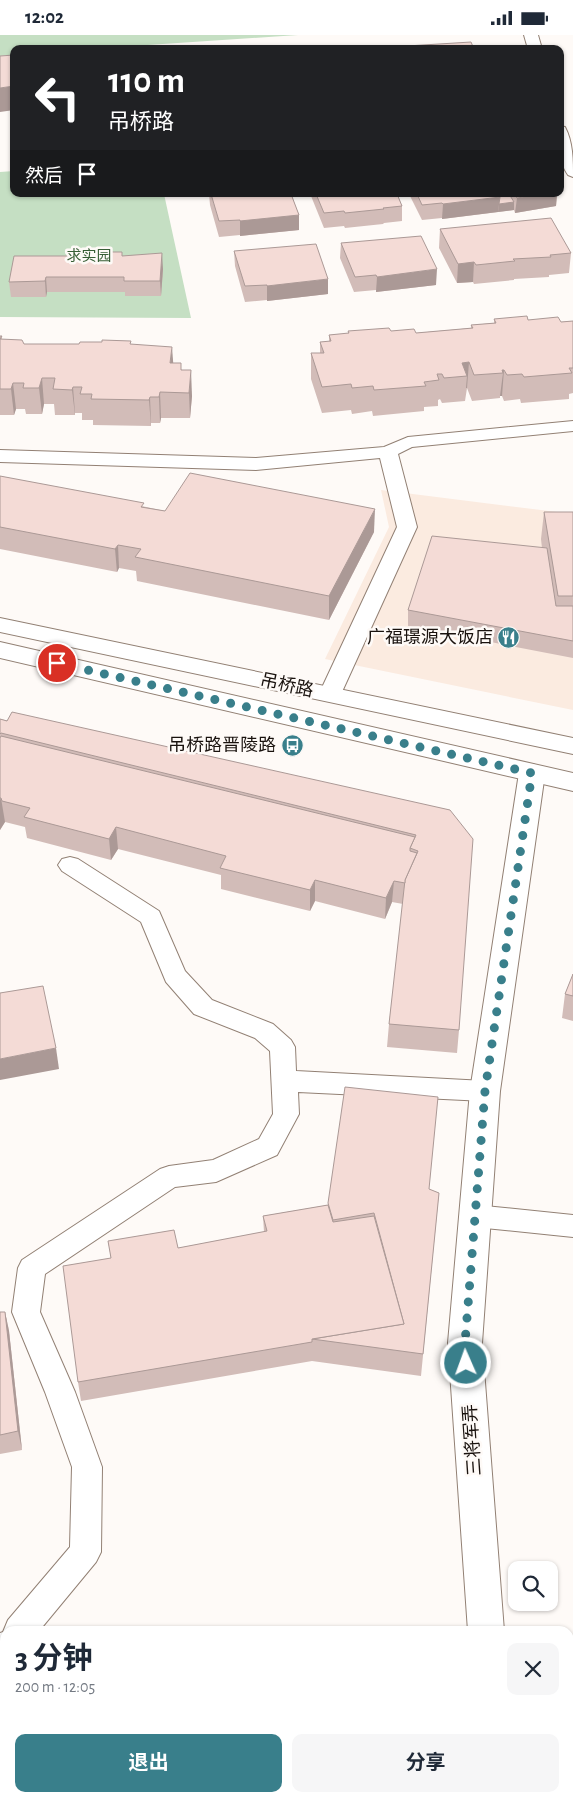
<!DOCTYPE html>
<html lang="zh">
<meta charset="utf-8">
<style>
:root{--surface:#fff;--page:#f6f6f7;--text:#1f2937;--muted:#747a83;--accent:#397f8b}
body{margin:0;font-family:"Alegreya Sans","Noto Sans SC",sans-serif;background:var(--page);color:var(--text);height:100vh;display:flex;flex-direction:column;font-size:19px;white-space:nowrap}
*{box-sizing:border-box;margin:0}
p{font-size:16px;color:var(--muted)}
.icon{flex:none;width:28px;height:28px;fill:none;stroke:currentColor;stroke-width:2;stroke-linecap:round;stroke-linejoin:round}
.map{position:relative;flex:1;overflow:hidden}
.panel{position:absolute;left:0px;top:1591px;width:574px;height:176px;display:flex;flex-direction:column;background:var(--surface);border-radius:15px 15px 0 0;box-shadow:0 1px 4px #0004}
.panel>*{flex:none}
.top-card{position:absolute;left:10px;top:10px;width:554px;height:152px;border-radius:10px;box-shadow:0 1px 4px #0004;background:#202124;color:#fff;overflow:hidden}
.buttons{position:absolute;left:508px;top:1526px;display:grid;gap:10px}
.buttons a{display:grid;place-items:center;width:50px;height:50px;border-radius:10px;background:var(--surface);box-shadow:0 1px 4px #0004;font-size:25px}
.pin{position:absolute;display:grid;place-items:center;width:42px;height:42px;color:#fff;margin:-21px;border:2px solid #fff;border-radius:50%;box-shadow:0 1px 5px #0007}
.me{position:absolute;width:55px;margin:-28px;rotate:358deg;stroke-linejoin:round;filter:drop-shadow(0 0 4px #0008)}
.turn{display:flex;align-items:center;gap:18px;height:105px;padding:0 15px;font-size:22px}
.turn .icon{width:65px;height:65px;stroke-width:2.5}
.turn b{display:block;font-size:35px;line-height:42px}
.then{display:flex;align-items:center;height:48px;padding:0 15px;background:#0003;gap:10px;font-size:19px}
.round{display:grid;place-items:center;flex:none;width:52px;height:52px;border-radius:10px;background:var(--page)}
.headline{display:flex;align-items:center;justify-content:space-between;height:85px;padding:0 15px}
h1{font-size:30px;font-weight:700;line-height:38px}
.action{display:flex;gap:10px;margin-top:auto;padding:10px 15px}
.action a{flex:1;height:58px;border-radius:10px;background:var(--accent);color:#fff;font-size:20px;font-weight:700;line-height:58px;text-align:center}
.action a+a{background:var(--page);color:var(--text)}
.status{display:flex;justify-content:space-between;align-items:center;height:35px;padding:0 25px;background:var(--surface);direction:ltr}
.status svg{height:14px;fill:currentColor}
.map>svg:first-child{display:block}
.built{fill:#fbebe0}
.green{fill:#c5dfc3}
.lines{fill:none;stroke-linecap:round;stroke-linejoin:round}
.lane-casing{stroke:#928074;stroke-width:2}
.street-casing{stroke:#928074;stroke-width:2}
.secondary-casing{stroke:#928074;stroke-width:2}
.lane{fill:#fff;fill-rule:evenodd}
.street{fill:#fff;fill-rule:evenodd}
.secondary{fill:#fff;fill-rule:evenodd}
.wall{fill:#d2bcb8}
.shaded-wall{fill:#ab9996}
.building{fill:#f4dbd6;stroke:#ab9996}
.route{stroke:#397f8b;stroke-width:9;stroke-dasharray:0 16.2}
.labels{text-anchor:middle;stroke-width:5;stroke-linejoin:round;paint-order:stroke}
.far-park-label{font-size:15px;fill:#375e35;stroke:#fefaf7}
.poi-label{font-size:18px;fill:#19120e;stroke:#fefaf7;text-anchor:end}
.street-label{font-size:18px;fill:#19120e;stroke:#fefaf7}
</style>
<div class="status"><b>12:02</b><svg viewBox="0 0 49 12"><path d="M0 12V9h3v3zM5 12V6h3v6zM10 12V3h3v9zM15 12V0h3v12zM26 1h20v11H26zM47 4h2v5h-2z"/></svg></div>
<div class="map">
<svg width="573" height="1767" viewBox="0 0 573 1767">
<rect width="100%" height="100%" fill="#fefaf7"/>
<path class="built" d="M381,455L573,479V675L325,624L389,492Z"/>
<g class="green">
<path d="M0,0H298L88,14H14V20L0,21Z"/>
<path d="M14,136V159H164L191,283L0,282V137Z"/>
</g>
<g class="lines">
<defs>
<g id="lane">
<path d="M524,0H538L542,14H528Z"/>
<path d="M560,91L565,92C573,107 573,125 573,142L568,140C558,126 560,107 560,91Z"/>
<path d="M573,386V396L412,412L398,419L417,492L341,659L337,664L330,666L323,664L319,659L397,492L380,423L256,435L0,427V415L256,423L384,412L408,402Z"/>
<path d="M70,822L78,824L159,876L185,936L212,965L273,989L291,1005L295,1012L296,1036L485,1046L494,1049L498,1056L494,1063L485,1066L298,1057L299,1079L277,1120L216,1147L175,1152L45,1239L40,1277L75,1357L102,1432L101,1517L96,1527L39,1596H5V1629L0,1631V1598L3,1597L8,1585L70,1512L72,1432L45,1357L12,1277L18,1233L22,1225L160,1134L169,1131L213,1125L259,1104L273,1079L270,1016L255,1003L194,979L166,947L141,887L62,836L58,830L62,824Z"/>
<path d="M475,1170L573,1180V1202L475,1192L465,1189L461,1181L465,1173Z"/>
<path d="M569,1701L573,1702V1736L569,1735Z"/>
</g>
<g id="street">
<path d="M532,729L541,732L545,738L500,1056L482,1308L504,1596H468L448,1308L470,1056L519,738L523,732Z"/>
<path d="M484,1762H523L524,1767H484Z"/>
</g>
<g id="secondary">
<path d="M0,583L573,703V719L0,597Z"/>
<path d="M0,607L573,738V756L0,623Z"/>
</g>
</defs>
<use href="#lane" class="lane-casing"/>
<use href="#street" class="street-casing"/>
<use href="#secondary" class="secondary-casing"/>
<use href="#lane" class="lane"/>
<use href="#street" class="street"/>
<use href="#secondary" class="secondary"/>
</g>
<g class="wall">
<path d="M209,159H291L299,180V195L240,201V200L219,202L210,170Z"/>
<path d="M311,159H397L402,171V186L384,188L383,189L345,193L344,191L324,193L311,161Z"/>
<path d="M409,159H557L556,171L515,178L514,175L442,184V183L422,185Z"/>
<path d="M440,194L571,218L569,238L549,240V242L514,244V245L474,249L473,247L457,248L439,213Z"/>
<path d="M341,208L436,250L376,257V255L354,257L340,223Z"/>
<path d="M234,216L328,259L267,266V265L245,267L235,231Z"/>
<path d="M122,217V221L163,234L161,261H125V257H47L46,262H11L9,247L72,221Z"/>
<path d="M494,284L528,285L561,287L573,286V358L569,359V364L521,368L520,364L504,366L502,361H500V363L472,366L467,353L465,366L442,368L440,364L438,365V371L424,372V376L373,381L372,376L352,379L351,375L322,378L311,344V318H320V307H329V300L348,299V296H391L416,298L471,293V290L494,288Z"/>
<path d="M0,301H2V304L24,309H131L173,328L182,335L192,361L190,383H161L160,388H151V391L93,390V385H82V378H75V380H55L54,369H44L42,379H26L25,374H16L14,380H0Z"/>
<path d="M0,441L165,476L374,497L329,585L137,546L136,536L119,533L117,537L0,514Z"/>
<path d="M544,477H573V623L408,591V575L542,513L541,504Z"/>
<path d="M0,684L450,775L459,995L457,1018L387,1012L389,989L403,869L392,867L385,884L315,866L310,876L221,854V840L118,814L111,825L27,803L25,792L5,787L0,795Z"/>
<path d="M573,939V986L562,983L565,959Z"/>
<path d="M429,1154L439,1158L421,1341L312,1326L81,1366L78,1347L111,1223L108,1206L178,1213L264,1197L263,1181L328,1170V1168Z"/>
<path d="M0,1277H5L9,1296L22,1415L0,1419Z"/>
</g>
<g class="shaded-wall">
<path d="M14,51V75L0,77V53Z"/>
<path d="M544,159H557L556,171L515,178L517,163Z"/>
<path d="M500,162L498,177L442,184L443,169Z"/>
<path d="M514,167V175L498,177L499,169Z"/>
<path d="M299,180V195L240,201V186Z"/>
<path d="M162,218L163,234L161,261L160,246Z"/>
<path d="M474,227L473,247L457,248L458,229Z"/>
<path d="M437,234L436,250L376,257L377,242Z"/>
<path d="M46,242L47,257L46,262L45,246Z"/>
<path d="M328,244V259L267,266V251Z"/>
<path d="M172,312L174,338L170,328Z"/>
<path d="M469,327L467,353H466L467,341L462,328Z"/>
<path d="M191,335L192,361L190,383L189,358Z"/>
<path d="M502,335H504L502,361H500L503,338Z"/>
<path d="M42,343L44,369L42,379L39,353Z"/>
<path d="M13,348L16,374L14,380L11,354Z"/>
<path d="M73,352L75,378V380L72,355Z"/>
<path d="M160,357L161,383L160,388L159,362Z"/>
<path d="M150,362L151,388V391L149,365Z"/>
<path d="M375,474L374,497L329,585V561Z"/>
<path d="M118,510L119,533L117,537L115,514Z"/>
<path d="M1,763L5,787L0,795V765Z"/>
<path d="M116,792L118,814L111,825L109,804Z"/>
<path d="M315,845V866L310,876V855Z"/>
<path d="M394,846L392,867L385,884L386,863Z"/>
<path d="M56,1013L59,1034L0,1045V1024Z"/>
<path d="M5,1277L9,1296L22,1415L18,1396Z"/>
</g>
<g class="building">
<path d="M471,7L474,14H359Z"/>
<path d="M14,20V51L0,53V21Z"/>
<path d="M211,159H291L299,180L240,186V185L219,186Z"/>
<path d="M316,159H397L402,171L383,173L384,174L345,178L344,176L324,178Z"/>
<path d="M417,159H498L500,162L443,169L442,168L422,170Z"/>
<path d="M498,159H509L514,167L499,169L500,162Z"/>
<path d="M514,159H544L517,163Z"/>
<path d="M551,183L571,218L550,220L551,222L513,224L515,226L476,230L474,227L458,229L440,194Z"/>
<path d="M421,201L437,234L377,242L376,240L355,242L341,208Z"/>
<path d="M316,209L328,244L267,251V250L245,251L234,216Z"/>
<path d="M72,217H122V221L162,218L160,246H124V242H46L45,246L9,247L14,221H72Z"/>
<path d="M527,281L528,285L558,282L561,287L573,286V333H569L572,338L524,342L522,339L507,340L504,335H502L503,338L474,340L469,327L462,328L467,341L444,343L442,339H437L439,345L424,347L426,351L374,355L373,351L352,353L351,349L322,352L311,318H324L320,307L331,306L329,300L349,298L348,296L389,293L391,296L414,294L416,298L473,293L471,290L496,288L494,284Z"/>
<path d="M0,301H2L0,304L22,305L24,309H79L80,307H102V305L131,306L130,309L172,312L170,328H181V335H191L189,358L160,357L159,362H150L149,365L91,364L92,359H80L82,352H73L72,355L53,354L55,343H42L39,353H23L24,348H13L11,354H0Z"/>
<path d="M190,438L375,474L329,561L135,522L141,514L118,510L115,514L0,492V441L144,468L141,472L165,476Z"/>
<path d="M544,477H573V561H558Z"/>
<path d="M432,501L547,513L556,571H573V606L408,575Z"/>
<path d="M12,677L450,775L473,804L459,995L389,989L405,845L418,816L410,813L416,800L1,698L0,699V684L7,686Z"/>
<path d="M1,701L415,802L410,813V816L417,818L405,845V848L394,846L386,863L315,845L310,855L220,833L226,821L116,792L109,804L24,782L30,773L2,766L1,763H0V703Z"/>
<path d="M573,939V961L565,959Z"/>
<path d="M43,951L56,1013L0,1024V958Z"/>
<path d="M345,1052L438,1062L429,1154L439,1158L423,1319L312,1304L404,1289L374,1178L333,1185L328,1168Z"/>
<path d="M328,1170L333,1187L374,1181L404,1289L312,1304V1307L78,1347L63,1231L111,1223L108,1206L174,1195L178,1213L267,1196L263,1181Z"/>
<path d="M0,1277H5L18,1396L0,1400Z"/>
<path d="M30,1762H446L447,1767H30Z"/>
</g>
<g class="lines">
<path class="route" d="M57,628L532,738L485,1056L465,1308L466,1328"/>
</g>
<defs>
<symbol id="restaurant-disc" viewBox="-11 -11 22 22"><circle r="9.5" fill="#397f8b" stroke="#fefaf7"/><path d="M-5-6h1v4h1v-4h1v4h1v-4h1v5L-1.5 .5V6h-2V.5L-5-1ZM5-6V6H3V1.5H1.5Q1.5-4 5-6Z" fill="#fff"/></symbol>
<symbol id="bus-disc" viewBox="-11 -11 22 22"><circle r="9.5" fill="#397f8b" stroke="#fefaf7"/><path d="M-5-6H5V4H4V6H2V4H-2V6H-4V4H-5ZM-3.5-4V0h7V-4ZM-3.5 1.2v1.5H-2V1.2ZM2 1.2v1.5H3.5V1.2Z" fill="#fff"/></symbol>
</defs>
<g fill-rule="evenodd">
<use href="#restaurant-disc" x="496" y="590" width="25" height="25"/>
<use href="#bus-disc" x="280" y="698" width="25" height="25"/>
</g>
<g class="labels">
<g class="far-park-label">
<text x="89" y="226">求实园</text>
</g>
<g class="poi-label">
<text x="493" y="608">广福璟源大饭店</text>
<text x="276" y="716">吊桥路晋陵路</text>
</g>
<g class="street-label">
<text transform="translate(287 650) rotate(12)" y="6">吊桥路</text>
<text transform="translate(472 1405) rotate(-94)" y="6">三将军弄</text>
</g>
</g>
</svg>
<div class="buttons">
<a><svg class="icon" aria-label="search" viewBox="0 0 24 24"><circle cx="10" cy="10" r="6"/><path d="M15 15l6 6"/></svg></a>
</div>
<div class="pin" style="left:57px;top:628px;background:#d93025"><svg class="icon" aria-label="arrive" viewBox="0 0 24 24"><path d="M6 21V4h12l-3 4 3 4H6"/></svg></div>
<svg class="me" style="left:466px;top:1328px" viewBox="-20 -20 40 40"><circle r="17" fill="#397f8b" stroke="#fff" stroke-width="3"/><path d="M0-11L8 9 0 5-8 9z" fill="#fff"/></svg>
<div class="top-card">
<div class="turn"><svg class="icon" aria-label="left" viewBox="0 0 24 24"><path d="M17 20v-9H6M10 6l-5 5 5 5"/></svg><div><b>110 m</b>吊桥路</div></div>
<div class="then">然后<svg class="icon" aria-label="arrive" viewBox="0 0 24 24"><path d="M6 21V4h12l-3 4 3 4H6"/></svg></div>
</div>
<section class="panel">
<div class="headline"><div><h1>3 分钟</h1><p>200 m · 12:05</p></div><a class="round"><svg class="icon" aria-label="close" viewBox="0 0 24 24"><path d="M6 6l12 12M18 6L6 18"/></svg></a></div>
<div class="action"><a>退出</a><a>分享</a></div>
</section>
</div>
